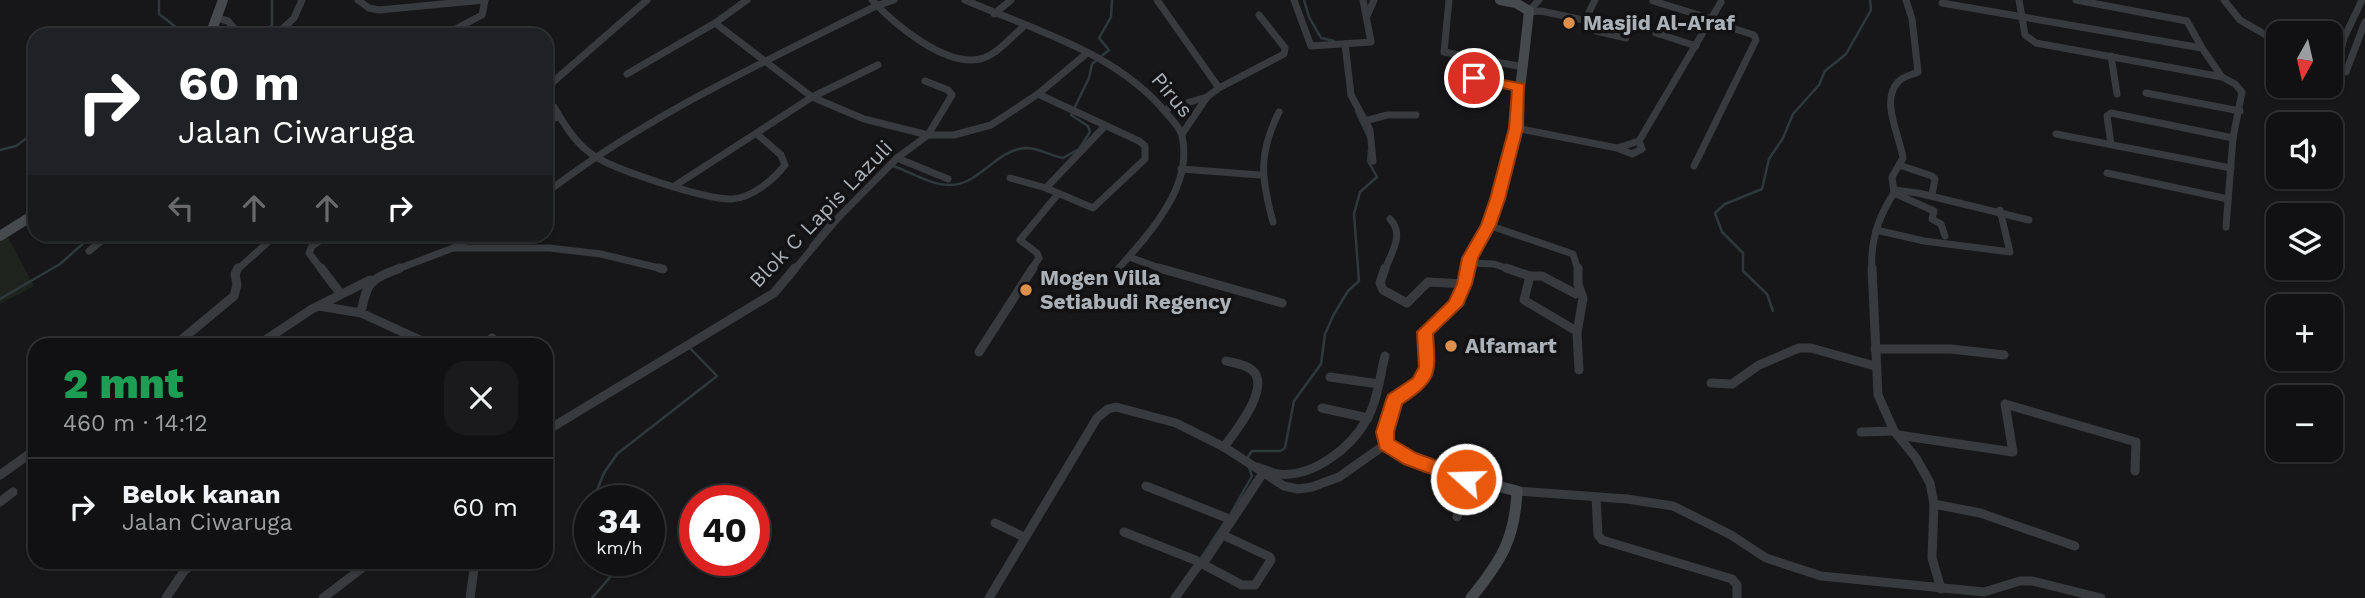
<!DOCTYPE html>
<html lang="id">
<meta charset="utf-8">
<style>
:root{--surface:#111113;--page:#1a1a1c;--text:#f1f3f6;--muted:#9c9da0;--line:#303133}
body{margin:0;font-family:"Work Sans",sans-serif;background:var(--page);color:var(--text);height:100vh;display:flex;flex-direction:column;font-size:26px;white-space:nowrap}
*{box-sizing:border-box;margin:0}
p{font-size:23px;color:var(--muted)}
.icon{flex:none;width:38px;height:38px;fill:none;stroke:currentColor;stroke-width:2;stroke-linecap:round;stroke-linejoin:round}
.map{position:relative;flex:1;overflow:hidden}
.details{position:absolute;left:28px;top:338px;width:525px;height:231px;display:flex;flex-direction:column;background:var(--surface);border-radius:21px;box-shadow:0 2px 5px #0004,0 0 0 2px var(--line)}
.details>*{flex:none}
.top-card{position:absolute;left:28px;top:28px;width:525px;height:214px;border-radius:21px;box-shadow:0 2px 5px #0004,0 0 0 2px var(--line);background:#202124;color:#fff;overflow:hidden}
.needle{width:46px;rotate:188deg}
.buttons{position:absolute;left:2266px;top:21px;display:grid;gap:14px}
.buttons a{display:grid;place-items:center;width:77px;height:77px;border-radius:14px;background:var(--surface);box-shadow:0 2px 5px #0004,0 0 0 2px var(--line);font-size:35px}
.speed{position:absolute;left:574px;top:485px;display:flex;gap:14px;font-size:35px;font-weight:700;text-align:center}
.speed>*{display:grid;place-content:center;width:91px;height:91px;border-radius:50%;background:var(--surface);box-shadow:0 2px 5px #0004,0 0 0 2px var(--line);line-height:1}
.speed small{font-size:18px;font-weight:400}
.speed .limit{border:10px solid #d22;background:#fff;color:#111}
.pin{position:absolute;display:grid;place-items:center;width:60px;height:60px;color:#fff;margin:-30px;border:4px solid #fff;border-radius:50%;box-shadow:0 2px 7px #0007}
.me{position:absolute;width:77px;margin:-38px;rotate:290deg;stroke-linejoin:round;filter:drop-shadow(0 0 5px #0008)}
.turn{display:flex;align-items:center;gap:24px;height:147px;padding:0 35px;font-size:32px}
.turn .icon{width:91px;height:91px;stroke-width:2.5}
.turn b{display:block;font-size:49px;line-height:60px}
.lanes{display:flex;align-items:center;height:66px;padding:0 35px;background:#0003;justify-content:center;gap:35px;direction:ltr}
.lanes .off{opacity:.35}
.round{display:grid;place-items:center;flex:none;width:74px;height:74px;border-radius:21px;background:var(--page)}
.headline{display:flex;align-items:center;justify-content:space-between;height:119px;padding:0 35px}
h1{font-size:42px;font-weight:800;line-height:52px;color:#1e9e55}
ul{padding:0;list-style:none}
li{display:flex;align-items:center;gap:21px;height:98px;padding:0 35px;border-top:2px solid var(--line)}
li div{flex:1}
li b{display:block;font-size:26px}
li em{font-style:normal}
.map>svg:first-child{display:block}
.green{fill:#1e231e}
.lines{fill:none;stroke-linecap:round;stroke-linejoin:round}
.stream{stroke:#2f383b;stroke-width:2.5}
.street-far1{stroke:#393a3d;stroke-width:7}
.street{stroke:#393a3d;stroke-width:9}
.secondary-far1{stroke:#474a4d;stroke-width:10}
.secondary{stroke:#474a4d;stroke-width:11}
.route{fill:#ea580c;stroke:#983908;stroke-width:2}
.poi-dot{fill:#dc904c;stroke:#121214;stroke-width:2.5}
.labels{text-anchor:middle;stroke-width:7;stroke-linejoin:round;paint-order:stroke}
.poi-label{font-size:21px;font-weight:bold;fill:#abb1b7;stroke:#121214;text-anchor:start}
.street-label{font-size:21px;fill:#abb1b7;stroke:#121214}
</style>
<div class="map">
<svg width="2365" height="598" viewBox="0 0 2365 598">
<rect width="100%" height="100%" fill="#171719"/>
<path class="green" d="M7,235L34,286L0,304V239Z"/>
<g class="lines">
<g class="stream">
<path d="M159,0V14L186,35"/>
<path d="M1304,0L1309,17L1321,38L1334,41"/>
<path d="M257,35L272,25V0"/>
<path d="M1356,111L1368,137"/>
<path d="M0,150L16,146L35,132"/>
<path d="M893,166C911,172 930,185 950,185C980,185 996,149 1026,148C1039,148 1051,156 1063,158L1079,149L1090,132L1088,126L1071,115L1089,78L1092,64L1109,50L1099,38L1111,17L1112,0"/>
<path d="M810,246L828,224"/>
<path d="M0,299L60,264L94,234"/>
<path d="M1773,311L1767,294L1743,271V253L1722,232L1715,213L1725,204L1762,189L1769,159L1783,138L1793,114L1819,85L1825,71L1846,54L1871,10L1870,0"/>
<path d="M1247,458L1252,451H1280L1285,448L1294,401L1321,364L1325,334L1334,314L1348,291L1359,281L1354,214L1360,192L1377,177L1368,161L1369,150"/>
<path d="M593,500L604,473L617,454L717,376L689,347"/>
<path d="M1230,515L1252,476L1248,465"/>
<path d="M1201,558L1226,520"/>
<path d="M592,598L625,560"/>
</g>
<g class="street-far1">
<path d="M358,0L369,8L379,10L485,0"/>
<path d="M872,0C894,24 945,67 980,59C997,55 1011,37 1024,26"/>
<path d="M965,0C1034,30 1118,53 1167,114C1172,120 1180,127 1182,136C1194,187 1148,235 1117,270"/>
<path d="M1157,0L1219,88L1207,97L1166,109"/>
<path d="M1294,0L1311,46L1371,42L1363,0"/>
<path d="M1449,0L1444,52L1523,67"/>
<path d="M2019,0L2025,35L2036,43L2222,77"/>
<path d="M2076,0L2187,21L2202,48"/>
<path d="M2224,0L2240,20L2278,42"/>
<path d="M1653,1L1712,19"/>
<path d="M1942,3L2202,48L2222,77L2235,84L2242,92L2233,138L2226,227"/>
<path d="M1529,11L1539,0"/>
<path d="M1529,12L1541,11L1588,21L1596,31L1626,38"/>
<path d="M994,14L1011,0"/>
<path d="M1367,16L1374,0"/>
<path d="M217,18L228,21L240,35"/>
<path d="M1585,20L1595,0"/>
<path d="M715,23L812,97L864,119L928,135L952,95L948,90L925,81"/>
<path d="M1656,33L1696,46"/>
<path d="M276,35L294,18L302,0"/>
<path d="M444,35L482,15L485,0"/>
<path d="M1345,44L1351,95L1370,130L1373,161"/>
<path d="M2111,56L2117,94"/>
<path d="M2331,66L2346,72L2365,22"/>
<path d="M2336,68L2344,38L2362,0"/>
<path d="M1451,73L1519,87"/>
<path d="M627,74L715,23L747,0"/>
<path d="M546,88L647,0"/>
<path d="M1219,88L1284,54L1285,48L1259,15"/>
<path d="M2146,93L2240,111"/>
<path d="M546,105L554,107C564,124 574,141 590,153C610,169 707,200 732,199C752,198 773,180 785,165L781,155L757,134"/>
<path d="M546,120L558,117"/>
<path d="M1365,121L1387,115H1416"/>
<path d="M1516,128L1617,148L1632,154L1642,149L1639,141"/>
<path d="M1182,134L1207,97"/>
<path d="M2056,134L2231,168"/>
<path d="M2111,144L2107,116L2111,113L2233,138"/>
<path d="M1617,148L1639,141L1721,2"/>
<path d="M897,158L948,179"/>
<path d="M1694,166L1756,40L1754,35L1710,21"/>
<path d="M1902,166L1932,176L1935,179L1932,195"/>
<path d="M1181,169L1260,175"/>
<path d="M2107,173L2228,199"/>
<path d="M1010,178L1046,188L1093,208L1145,159V146L1139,141L1038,94"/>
<path d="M676,185L812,97L878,65"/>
<path d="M1046,188L1105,126"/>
<path d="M1894,190L1918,193L2029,220"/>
<path d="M546,193C646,116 764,62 876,6L894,0"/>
<path d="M1894,193L1934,211L1932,219L1941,224L1945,236"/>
<path d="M1273,222C1261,178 1258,154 1279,112"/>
<path d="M1488,225L1573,254L1578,270"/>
<path d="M1876,230L1924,241L2010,252L2000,210"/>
<path d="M455,248H549L601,254L663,269"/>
<path d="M89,251L110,234"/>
<path d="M1129,257L1165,270"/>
<path d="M1469,263L1494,264L1512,270"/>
<path d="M237,270L277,234"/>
<path d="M322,270L309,253L312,246L330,234"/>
<path d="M395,270L453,248L477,234"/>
<path d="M794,270L838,218L897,158L928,135H954L991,125L1038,94L1086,54"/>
<path d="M1031,270L1039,258L1037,253L1020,240L1058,194"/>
<path d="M1385,270C1391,253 1405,234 1390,219"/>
<path d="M1872,270C1870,241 1878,217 1894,193L1892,177L1903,158C1900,136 1880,101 1898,82C1903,76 1912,75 1918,72L1912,19L1906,0"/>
</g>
<g class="street">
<path d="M321,268L340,293"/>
<path d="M400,268C370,280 367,281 361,313L431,345"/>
<path d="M659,268L663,269"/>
<path d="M1159,268L1282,303"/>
<path d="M1385,268L1380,283L1383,290L1407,303L1428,282L1465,284"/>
<path d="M1506,268L1530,276L1524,300L1573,329"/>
<path d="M1578,268V284L1583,298L1577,333L1579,370"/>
<path d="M1872,268L1878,395L1894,431L1916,458L1930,483L1934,504L1932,558L1941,589"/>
<path d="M1530,276H1542L1576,294"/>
<path d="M319,306L361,313"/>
<path d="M175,345L234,296L237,285L235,274L238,268"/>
<path d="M258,345L312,309L370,280"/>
<path d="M483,345L492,338"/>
<path d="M1875,349H1951L2004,355"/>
<path d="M979,352L1033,268"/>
<path d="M1330,377L1379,384"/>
<path d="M1711,383L1732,384L1759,365L1799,348H1811L1875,366"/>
<path d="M1322,408L1368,418"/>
<path d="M546,431L774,293L795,268"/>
<path d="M1861,432L1894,431"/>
<path d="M1898,435L2013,452L2005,404L2136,442L2135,471"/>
<path d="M1224,447C1235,432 1272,387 1252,370C1245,364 1234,363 1226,361"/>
<path d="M1257,467C1264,469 1271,473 1278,474C1313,478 1351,448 1367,419C1377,402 1380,376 1385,356"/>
<path d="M0,475L35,450"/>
<path d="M1146,486L1232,520"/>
<path d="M1517,491L1627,499L1673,506L1731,535L1766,558L1821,576L1984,592L2020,581H2033L2101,598"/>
<path d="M1596,497L1598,535L1602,540L1732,579L1737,585V598"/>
<path d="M0,502L13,492"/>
<path d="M1934,504L1980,513L2075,546"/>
<path d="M1457,517L1467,479"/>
<path d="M995,523L1024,537"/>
<path d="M1124,532L1195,560L1242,585H1255L1271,560L1270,557L1223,535"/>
<path d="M1203,564L1263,473"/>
<path d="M166,598L184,571L196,562"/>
<path d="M323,598L370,562"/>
<path d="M470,598L475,562"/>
<path d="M989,598L1097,418L1108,409L1116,407L1176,423L1224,447L1284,486L1298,489L1312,487L1339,477L1386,444"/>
<path d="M1175,598L1200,563"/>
</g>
<g class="secondary-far1">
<path d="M210,35L223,0"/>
<path d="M0,236L35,214"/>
<path d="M1468,270C1473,244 1491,222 1499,196C1516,135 1522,74 1529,11L1516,3L1500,0"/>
</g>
<path class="secondary" d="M1468,268C1462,301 1449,311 1425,332L1424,372L1416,384L1394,400L1385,432L1386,444C1427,467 1471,480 1517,491C1515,539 1501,561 1471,598"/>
</g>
<path class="route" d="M1474,74L1524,84L1523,128L1505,199L1496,225L1478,258L1472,284L1463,305L1433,334C1436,375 1437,380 1402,404L1394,432V440L1416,453L1473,474L1475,479L1473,485L1466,487L1404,464L1380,449L1376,432L1386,400L1388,395L1413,378L1419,367L1417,332L1449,301L1457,284L1462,258L1481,225L1490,199L1509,128L1512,90L1469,81L1467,78Z"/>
<g class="poi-dot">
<circle cx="1569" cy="23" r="7"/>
<circle cx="1026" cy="290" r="7"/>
<circle cx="1451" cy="346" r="7"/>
</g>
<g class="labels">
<g class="poi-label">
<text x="1583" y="30">Masjid Al-A'raf</text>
<text x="1040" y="285">Mogen Villa<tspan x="1040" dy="24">Setiabudi Regency</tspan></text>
<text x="1465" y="353">Alfamart</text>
</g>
<g class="street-label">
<text transform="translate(1172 95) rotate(50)" y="7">Pirus</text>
<text transform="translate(821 214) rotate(-46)" y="7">Blok C Lapis Lazuli</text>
</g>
</g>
</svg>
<div class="buttons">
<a><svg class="needle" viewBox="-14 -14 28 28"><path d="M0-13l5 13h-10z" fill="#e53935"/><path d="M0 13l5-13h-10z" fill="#9c9da0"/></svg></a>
<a><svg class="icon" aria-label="sound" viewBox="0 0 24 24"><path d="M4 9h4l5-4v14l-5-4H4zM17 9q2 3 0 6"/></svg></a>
<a><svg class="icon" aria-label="layers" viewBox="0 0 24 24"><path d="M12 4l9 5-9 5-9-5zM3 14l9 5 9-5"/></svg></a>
<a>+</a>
<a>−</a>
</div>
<div class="speed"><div>34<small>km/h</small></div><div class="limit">40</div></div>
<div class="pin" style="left:1474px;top:78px;background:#d93025"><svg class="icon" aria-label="arrive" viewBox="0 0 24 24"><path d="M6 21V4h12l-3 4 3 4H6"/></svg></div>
<svg class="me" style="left:1466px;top:479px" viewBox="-20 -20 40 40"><circle r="17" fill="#ea580c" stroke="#fff" stroke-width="3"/><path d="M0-11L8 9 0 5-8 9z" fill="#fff"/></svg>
<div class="top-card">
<div class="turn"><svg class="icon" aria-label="right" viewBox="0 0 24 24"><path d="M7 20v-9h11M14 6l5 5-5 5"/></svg><div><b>60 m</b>Jalan Ciwaruga</div></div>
<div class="lanes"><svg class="icon off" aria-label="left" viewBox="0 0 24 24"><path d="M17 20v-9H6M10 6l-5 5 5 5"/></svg><svg class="icon off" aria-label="ahead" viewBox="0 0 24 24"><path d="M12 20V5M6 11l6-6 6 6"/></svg><svg class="icon off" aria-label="ahead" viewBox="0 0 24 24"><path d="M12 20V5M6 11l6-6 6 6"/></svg><svg class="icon" aria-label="right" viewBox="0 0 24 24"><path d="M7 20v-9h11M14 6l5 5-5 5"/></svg></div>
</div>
<section class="details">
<div class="headline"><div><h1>2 mnt</h1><p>460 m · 14:12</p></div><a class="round"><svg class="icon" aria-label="close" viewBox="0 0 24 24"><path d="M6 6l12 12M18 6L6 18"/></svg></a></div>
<ul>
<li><svg class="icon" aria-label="right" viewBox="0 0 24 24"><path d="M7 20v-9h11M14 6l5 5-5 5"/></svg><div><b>Belok kanan</b><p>Jalan Ciwaruga</p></div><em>60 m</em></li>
</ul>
</section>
</div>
